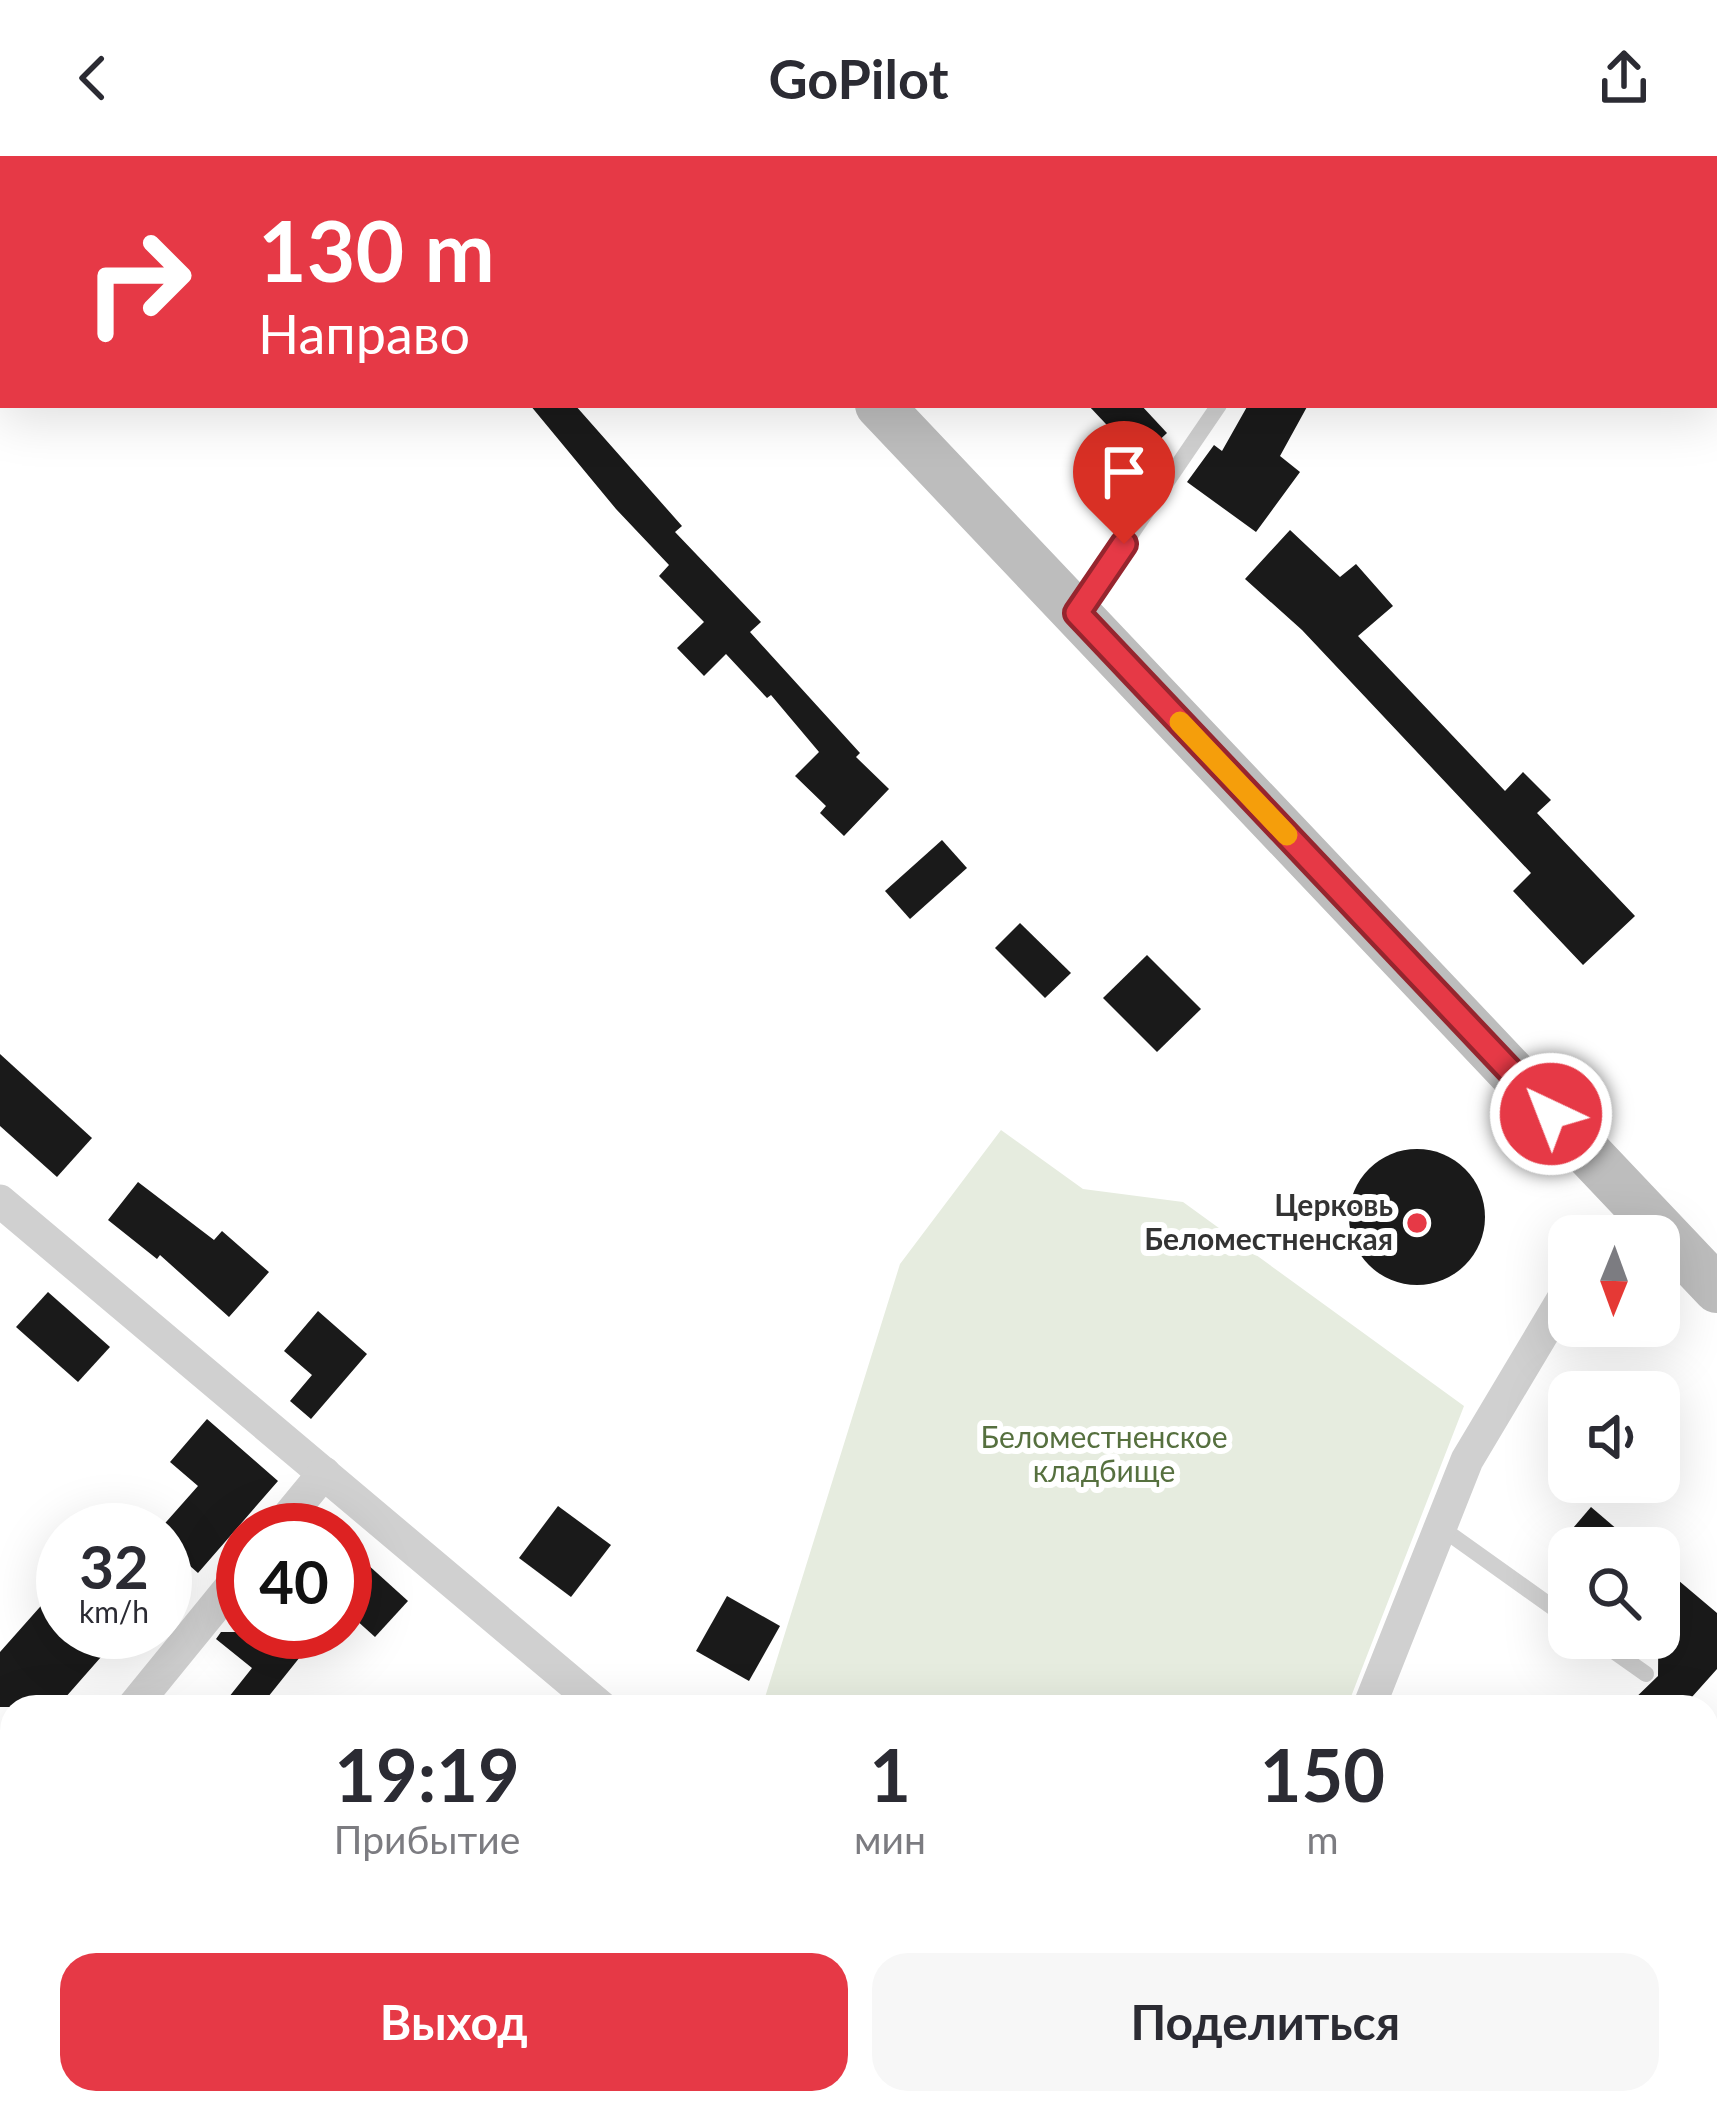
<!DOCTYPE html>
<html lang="ru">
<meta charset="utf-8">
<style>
:root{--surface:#fff;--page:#f7f7f7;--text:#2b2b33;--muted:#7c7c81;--accent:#e63946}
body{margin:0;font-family:Lato,sans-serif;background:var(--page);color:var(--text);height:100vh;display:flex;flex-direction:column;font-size:45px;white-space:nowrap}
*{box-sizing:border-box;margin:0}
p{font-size:39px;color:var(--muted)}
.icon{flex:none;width:66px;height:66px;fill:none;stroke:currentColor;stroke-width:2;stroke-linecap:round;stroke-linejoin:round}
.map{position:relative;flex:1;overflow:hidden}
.details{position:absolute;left:0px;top:1539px;width:1719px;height:420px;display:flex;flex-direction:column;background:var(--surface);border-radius:36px 36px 0 0;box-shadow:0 12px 48px #0002}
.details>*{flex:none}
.banner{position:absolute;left:0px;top:0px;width:1719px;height:252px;box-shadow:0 12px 48px #0002;background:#e63946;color:#fff;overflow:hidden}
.needle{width:78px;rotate:181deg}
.fabs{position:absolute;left:1548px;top:1059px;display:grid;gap:24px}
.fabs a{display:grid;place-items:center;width:132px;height:132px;border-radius:24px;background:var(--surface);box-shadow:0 12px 48px #0002;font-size:60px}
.speed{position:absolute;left:36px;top:1347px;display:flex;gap:24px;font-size:60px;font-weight:700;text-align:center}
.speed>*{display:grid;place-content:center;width:156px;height:156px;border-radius:50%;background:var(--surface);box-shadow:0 12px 48px #0002;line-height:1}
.speed small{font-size:30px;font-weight:400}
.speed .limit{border:18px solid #d22;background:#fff;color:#111}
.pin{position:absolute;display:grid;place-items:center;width:102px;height:102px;color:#fff;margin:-123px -51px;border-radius:50% 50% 50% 0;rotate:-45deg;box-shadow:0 0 12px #0007}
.pin .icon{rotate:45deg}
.me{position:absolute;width:132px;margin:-66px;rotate:317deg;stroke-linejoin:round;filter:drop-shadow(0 0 9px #0008)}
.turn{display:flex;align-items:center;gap:42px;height:252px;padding:0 60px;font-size:54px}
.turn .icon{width:156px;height:156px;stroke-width:2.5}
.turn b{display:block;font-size:84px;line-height:102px}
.eta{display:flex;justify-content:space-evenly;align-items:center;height:204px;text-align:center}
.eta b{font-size:72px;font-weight:700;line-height:84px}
.button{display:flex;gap:24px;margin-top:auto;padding:24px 60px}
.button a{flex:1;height:138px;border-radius:36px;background:var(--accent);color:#fff;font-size:48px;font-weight:700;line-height:138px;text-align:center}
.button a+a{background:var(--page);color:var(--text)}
header{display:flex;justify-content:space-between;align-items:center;height:156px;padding:0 60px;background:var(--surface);font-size:54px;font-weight:700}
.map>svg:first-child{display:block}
.green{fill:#e6ecdf}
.building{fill:#1a1a1a}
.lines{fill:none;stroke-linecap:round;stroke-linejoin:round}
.lane{stroke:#d0d0d0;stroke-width:16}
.street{stroke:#d0d0d0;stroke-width:33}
.secondary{stroke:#bdbdbd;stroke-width:48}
.route-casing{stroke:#96252e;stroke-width:30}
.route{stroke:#e63946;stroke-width:21}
.slow{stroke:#f59e0b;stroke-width:21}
.poi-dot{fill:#e63946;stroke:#fff;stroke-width:4.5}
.labels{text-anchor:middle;stroke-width:12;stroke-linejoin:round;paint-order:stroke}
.poi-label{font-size:30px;font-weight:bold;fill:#333;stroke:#fff;text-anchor:end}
.park-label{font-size:30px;fill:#56703f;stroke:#fff}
</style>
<header><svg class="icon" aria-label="back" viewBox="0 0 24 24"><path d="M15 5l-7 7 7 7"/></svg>GoPilot<svg class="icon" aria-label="share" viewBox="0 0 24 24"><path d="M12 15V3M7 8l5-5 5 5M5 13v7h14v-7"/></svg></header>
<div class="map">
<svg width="1717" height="1959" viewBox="0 0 1717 1959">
<rect width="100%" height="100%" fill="#fff"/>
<path class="green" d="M1001,974L1083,1033L1183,1046L1464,1250L1347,1551H762L900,1108Z"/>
<g class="building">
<path d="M530,249H575L682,370L675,376L761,466L750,476L860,597L856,601L889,633L844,680L820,657L826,650L795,620L819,596L771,539L767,542L726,498L704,520L677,492L704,466L659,420L669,409L616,353Z"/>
<path d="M1088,249H1141L1167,277L1139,303Z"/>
<path d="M1248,249H1308L1280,300L1300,316L1256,376L1187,326L1214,289L1222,295Z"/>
<path d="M1290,374L1340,421L1356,408L1393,450L1358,480L1505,635L1523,616L1551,644L1537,657L1635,760L1583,809L1513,735L1531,717L1302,474L1245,423Z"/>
<path d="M942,684L967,712L910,763L885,735Z"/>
<path d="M1020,767L1071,817L1045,842L995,792Z"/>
<path d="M1147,799L1201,853L1157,896L1103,842Z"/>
<path d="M0,898L92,982L57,1021L0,970Z"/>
<circle cx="1417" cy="1061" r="68"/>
<path d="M138,1026L214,1084L222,1075L269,1116L229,1161L160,1099L157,1103L108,1064Z"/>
<path d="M48,1136L110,1191L78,1226L16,1171Z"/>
<path d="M318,1155L367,1198L311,1263L290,1245L312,1219L284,1195Z"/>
<path d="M207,1263L278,1325L198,1417L165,1388V1374H159L198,1330L170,1306Z"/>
<path d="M558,1350L611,1389L571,1441L519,1402Z"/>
<path d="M1591,1351L1639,1392H1556Z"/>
<path d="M345,1388L408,1445L375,1481L345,1454Z"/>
<path d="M1659,1408L1717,1457V1513L1683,1551H1626L1658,1520Z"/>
<path d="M63,1425V1476H123L57,1551H0V1496Z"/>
<path d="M727,1440L780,1470L749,1525L696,1495Z"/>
<path d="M221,1476H313L298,1492L304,1496L260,1551H221L252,1512L216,1483Z"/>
</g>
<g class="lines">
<g class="lane">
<path d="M1684,0L1689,3"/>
<path d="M1354,3L1356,0"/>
<path d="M1716,19L1717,20"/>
<path d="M1078,456L1219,249"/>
<path d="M1440,1371L1569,1463"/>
<path d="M1595,1482L1646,1518"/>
<path d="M1707,1881L1717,1877"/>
<path d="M1348,1947L1360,1959"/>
</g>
<g class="street">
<path d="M0,1045L601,1551"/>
<path d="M277,1374L324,1317"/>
<path d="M133,1551L243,1416"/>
<path d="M1369,1551L1467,1304L1569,1133"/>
<path d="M0,1715L12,1700"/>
<path d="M705,1959L710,1947"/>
</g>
<g class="secondary">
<path d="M643,0L646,3"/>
<path d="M879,249L1717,1133"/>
</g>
</g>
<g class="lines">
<defs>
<path id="route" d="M1124,388L1077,457L1551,958"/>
</defs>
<use href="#route" class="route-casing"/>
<use href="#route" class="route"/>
<path class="slow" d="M1180,566L1287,679"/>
</g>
<circle class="poi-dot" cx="1417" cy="1067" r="12"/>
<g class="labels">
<g class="poi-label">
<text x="1393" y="1060">Церковь<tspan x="1393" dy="34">Беломестненская</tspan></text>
</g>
<g class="park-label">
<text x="1104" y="1292">Беломестненское<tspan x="1104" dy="34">кладбище</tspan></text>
</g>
</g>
</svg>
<div class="fabs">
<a><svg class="needle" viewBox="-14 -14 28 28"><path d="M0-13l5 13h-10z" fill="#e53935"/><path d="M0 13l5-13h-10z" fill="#7c7c81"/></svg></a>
<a><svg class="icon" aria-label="sound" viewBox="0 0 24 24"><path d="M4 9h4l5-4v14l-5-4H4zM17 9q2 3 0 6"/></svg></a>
<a><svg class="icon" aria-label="search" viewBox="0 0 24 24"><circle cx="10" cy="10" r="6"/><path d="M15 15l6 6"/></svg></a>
</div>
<div class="speed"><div>32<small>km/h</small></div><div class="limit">40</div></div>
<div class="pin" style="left:1124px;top:388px;background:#d93025"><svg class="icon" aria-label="arrive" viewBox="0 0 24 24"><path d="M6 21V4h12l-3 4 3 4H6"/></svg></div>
<svg class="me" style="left:1551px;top:958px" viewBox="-20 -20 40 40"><circle r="17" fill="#e63946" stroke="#fff" stroke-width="3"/><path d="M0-11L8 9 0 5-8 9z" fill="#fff"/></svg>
<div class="banner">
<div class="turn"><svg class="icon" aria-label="right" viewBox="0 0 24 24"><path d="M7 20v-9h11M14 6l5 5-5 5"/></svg><div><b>130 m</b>Направо</div></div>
</div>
<section class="details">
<div class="eta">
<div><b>19:19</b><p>Прибытие</p></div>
<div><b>1</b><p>мин</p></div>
<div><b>150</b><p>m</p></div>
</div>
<div class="button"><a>Выход</a><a>Поделиться</a></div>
</section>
</div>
